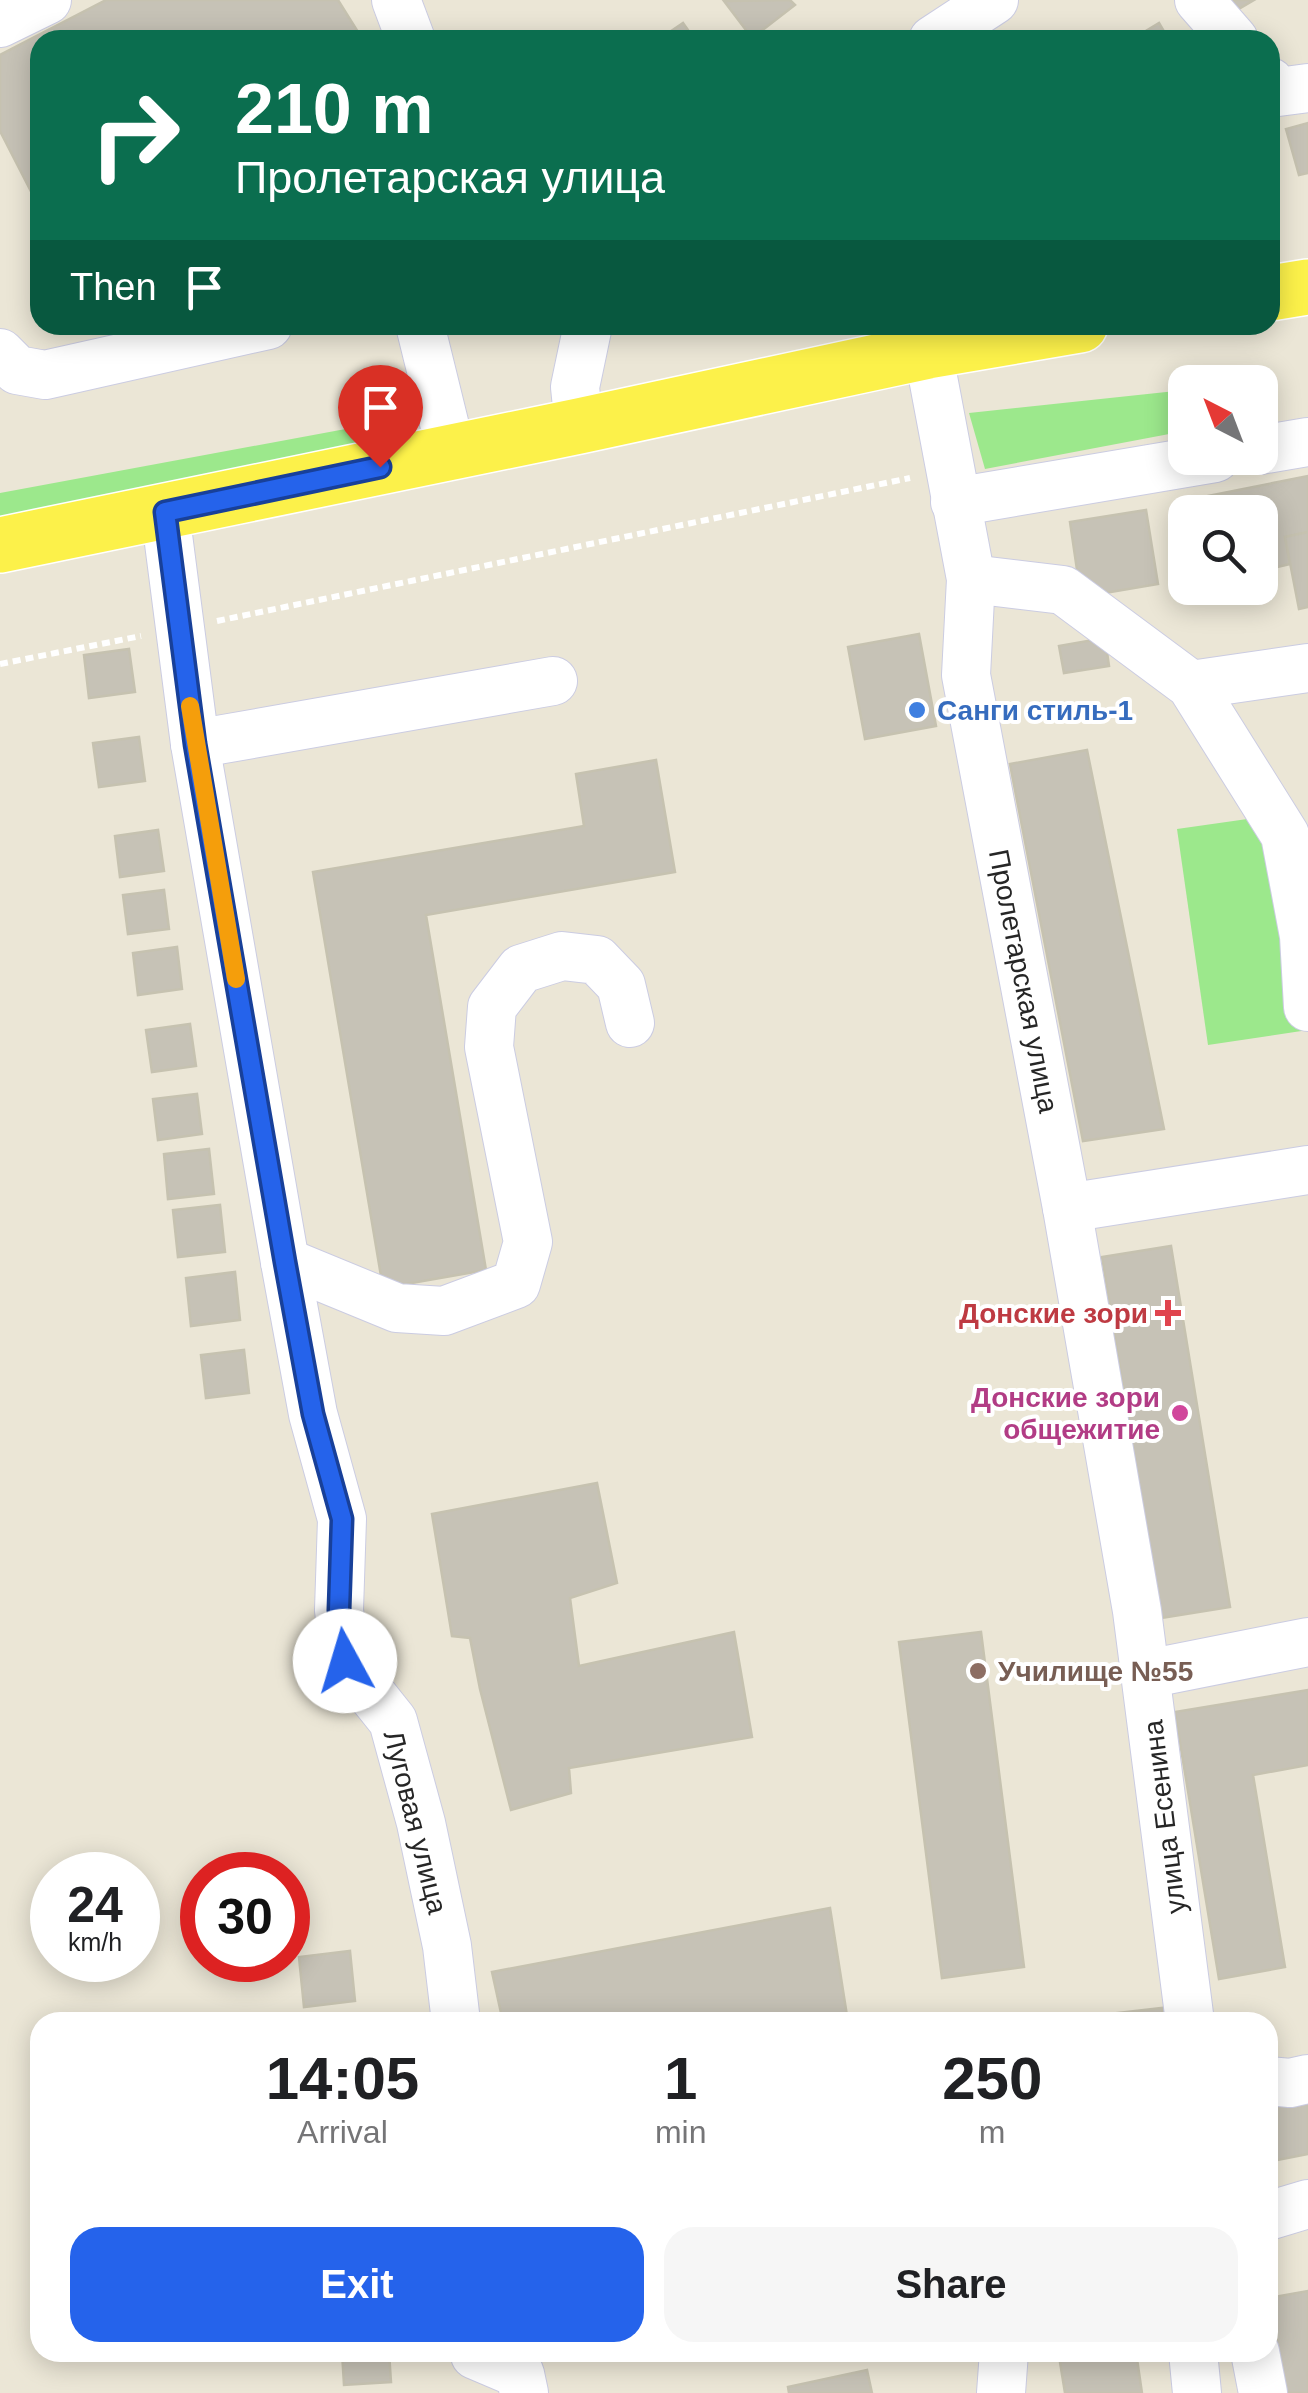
<!DOCTYPE html>
<meta charset="utf-8">
<style>
:root{--surface:#fff;--page:#f6f6f6;--text:#202124;--muted:#757577;--accent:#2563eb}
body{margin:0;font-family:Helvetica,sans-serif;background:var(--page);color:var(--text);height:100vh;display:flex;flex-direction:column;font-size:38px;white-space:nowrap}
*{box-sizing:border-box;margin:0}
p{font-size:32px;color:var(--muted)}
.icon{flex:none;width:55px;height:55px;fill:none;stroke:currentColor;stroke-width:2;stroke-linecap:round;stroke-linejoin:round}
.map{position:relative;flex:1;overflow:hidden}
.side{position:absolute;left:30px;top:2012px;width:1248px;height:350px;display:flex;flex-direction:column;background:var(--surface);border-radius:30px;box-shadow:0 5px 25px #0003}
.side>*{flex:none}
.top-card{position:absolute;left:30px;top:30px;width:1250px;height:305px;border-radius:30px;box-shadow:0 5px 25px #0003;background:#0b6e4f;color:#fff;overflow:hidden}
.needle{width:65px;rotate:318deg}
.fabs{position:absolute;left:1168px;top:365px;display:grid;gap:20px}
.fabs a{display:grid;place-items:center;width:110px;height:110px;border-radius:20px;background:var(--surface);box-shadow:0 5px 25px #0003;font-size:50px}
.speed{position:absolute;left:30px;top:1852px;display:flex;gap:20px;font-size:50px;font-weight:700;text-align:center}
.speed>*{display:grid;place-content:center;width:130px;height:130px;border-radius:50%;background:var(--surface);box-shadow:0 5px 25px #0003;line-height:1}
.speed small{font-size:25px;font-weight:400}
.speed .limit{border:15px solid #d22;background:#fff;color:#111}
.pin{position:absolute;display:grid;place-items:center;width:85px;height:85px;color:#fff;margin:-102px -42px;border-radius:50% 50% 50% 0;rotate:-45deg;box-shadow:0 0 10px #0007}
.pin .icon{rotate:45deg}
.me{position:absolute;width:110px;margin:-55px;rotate:354deg;stroke-linejoin:round;filter:drop-shadow(0 0 8px #0008)}
.turn{display:flex;align-items:center;gap:35px;height:210px;padding:0 40px;font-size:45px}
.turn .icon{width:130px;height:130px;stroke-width:2.5}
.turn b{display:block;font-size:70px;line-height:85px}
.then{display:flex;align-items:center;height:95px;padding:0 40px;background:#0003;gap:20px;font-size:38px}
.eta{display:flex;justify-content:space-evenly;align-items:center;height:170px;text-align:center}
.eta b{font-size:60px;font-weight:700;line-height:70px}
.primary-button{display:flex;gap:20px;margin-top:auto;padding:20px 40px}
.primary-button a{flex:1;height:115px;border-radius:30px;background:var(--accent);color:#fff;font-size:40px;font-weight:700;line-height:115px;text-align:center}
.primary-button a+a{background:var(--page);color:var(--text)}
.map>svg:first-child{display:block}
.green{fill:#9ce88c}
.building{fill:#c6c2b6;stroke:#c6c2b0;stroke-width:2.5}
.lines{fill:none;stroke-linecap:round;stroke-linejoin:round}
.minor-casing{stroke:#cbcce2;stroke-width:50}
.major-casing{stroke:#fff;stroke-width:58}
.path{stroke:#fff;stroke-width:6;stroke-dasharray:8 5;stroke-linecap:butt}
.minor{stroke:#fff;stroke-width:48}
.major{stroke:#fcf14a;stroke-width:55}
.route-casing{stroke:#184099;stroke-width:25}
.route{stroke:#2563eb;stroke-width:18}
.slow{stroke:#f59e0b;stroke-width:18}
.shop-dot{fill:#3f7fe0;stroke:#fff;stroke-width:4}
.health-dot{fill:#e0444e;stroke:#fff;stroke-width:4}
.hotel-dot{fill:#d1479c;stroke:#fff;stroke-width:4}
.education-dot{fill:#8d6e63;stroke:#fff;stroke-width:4}
.labels{text-anchor:middle;stroke-width:8;stroke-linejoin:round;paint-order:stroke}
.shop-label{font-size:28px;font-weight:bold;fill:#366cbe;stroke:#fff;text-anchor:start}
.street-label{font-size:28px;fill:#262626;stroke:#fff}
.health-label{font-size:28px;font-weight:bold;fill:#be3a42;stroke:#fff;text-anchor:end}
.hotel-label{font-size:28px;font-weight:bold;fill:#b23c85;stroke:#fff;text-anchor:end}
.education-label{font-size:28px;font-weight:bold;fill:#785e54;stroke:#fff;text-anchor:start}
</style>
<div class="map">
<svg width="1308" height="2393" viewBox="0 0 1308 2393">
<rect width="100%" height="100%" fill="#ebe6d6"/>
<g class="green">
<path d="M1185,390V431L985,469L969,413Z"/>
<path d="M394,420L403,450L0,517V493Z"/>
<path d="M1297,812L1308,1030L1208,1045L1177,829Z"/>
</g>
<g class="building">
<path d="M106,0H338L363,40H40V209L0,131V55Z"/>
<path d="M790,0L795,5L752,38L724,1Z"/>
<path d="M1232,0H1254L1237,10Z"/>
<path d="M683,23L695,40H658Z"/>
<path d="M1159,23L1169,40H1131Z"/>
<path d="M1308,123V173L1299,175L1286,129Z"/>
<path d="M1308,476V532L1285,537L1290,564L1260,571V512H1201L1198,498Z"/>
<path d="M1146,510L1158,584L1081,597L1070,522Z"/>
<path d="M1308,532V607L1299,609L1285,537Z"/>
<path d="M919,634L936,726L865,739L848,647Z"/>
<path d="M1105,638L1109,666L1064,673L1059,646Z"/>
<path d="M129,649L135,692L89,698L84,655Z"/>
<path d="M139,737L145,781L99,787L93,743Z"/>
<path d="M1087,750L1164,1129L1083,1141L1010,764Z"/>
<path d="M656,760L675,872L426,915L486,1270L383,1288L313,872L584,826L576,774Z"/>
<path d="M158,830L164,871L120,877L115,836Z"/>
<path d="M164,890L169,929L128,934L123,895Z"/>
<path d="M177,947L182,989L138,995L133,953Z"/>
<path d="M190,1024L196,1066L152,1072L146,1030Z"/>
<path d="M197,1094L202,1134L158,1140L153,1099Z"/>
<path d="M209,1149L214,1194L168,1199L164,1154Z"/>
<path d="M220,1205L225,1252L178,1257L173,1210Z"/>
<path d="M1171,1246L1230,1607L1161,1618L1102,1257Z"/>
<path d="M235,1272L240,1320L191,1326L186,1278Z"/>
<path d="M244,1350L249,1393L206,1398L201,1355Z"/>
<path d="M597,1483L617,1583L570,1598L579,1666L734,1632L752,1737L569,1768L571,1793L511,1810L480,1689L470,1638L452,1636L432,1514Z"/>
<path d="M981,1632L1024,1967L942,1978L899,1642Z"/>
<path d="M1308,1690V1765L1253,1775L1285,1967L1219,1979L1175,1712Z"/>
<path d="M830,1908L848,2022H503L492,1972Z"/>
<path d="M350,1951L355,2001L304,2007L299,1957Z"/>
<path d="M1162,2008L1164,2022H1118L1117,2013Z"/>
<path d="M1308,2085V2154L1268,2162V2093Z"/>
<path d="M1308,2291V2393H1287L1269,2298Z"/>
<path d="M342,2352H389L391,2382L344,2385Z"/>
<path d="M1083,2352H1136L1142,2393H1065L1059,2356Z"/>
<path d="M867,2370L872,2393H789L788,2387Z"/>
</g>
<g class="lines">
<defs>
<g id="minor">
<path d="M396,0L411,40"/>
<path d="M1199,0L1234,40"/>
<path d="M0,23L47,0"/>
<path d="M933,40L994,0"/>
<path d="M1270,82L1278,92L1308,88"/>
<path d="M420,325L451,451"/>
<path d="M928,351L971,579L966,675L1067,1208L1137,1611L1190,2022"/>
<path d="M0,353L17,370L45,375L268,325"/>
<path d="M579,426L575,387L588,325"/>
<path d="M1260,450L1308,442"/>
<path d="M955,502L1215,458"/>
<path d="M165,512L195,744L285,1262L313,1414L342,1519L339,1610L345,1661L393,1721L421,1823L447,1946L456,2022"/>
<path d="M971,579L1063,590L1191,685L1285,835L1304,936L1308,1007"/>
<path d="M1191,685L1308,668"/>
<path d="M195,744L553,681"/>
<path d="M1067,1208L1308,1170"/>
<path d="M285,1262L397,1308L444,1311L516,1284L528,1242L489,1047L492,1007L521,969L562,956L597,960L621,985L630,1023"/>
<path d="M1147,1674L1308,1642"/>
<path d="M1268,2081L1290,2083L1308,2079"/>
<path d="M1268,2216L1308,2204"/>
<path d="M1193,2352L1197,2393"/>
<path d="M1255,2352L1263,2393"/>
<path d="M475,2355L520,2374L524,2393"/>
<path d="M1001,2393L1004,2352"/>
</g>
<g id="major">
<path d="M1270,293L1308,287"/>
<path d="M0,545L579,426L928,351L1080,325"/>
</g>
</defs>
<use href="#minor" class="minor-casing"/>
<use href="#major" class="major-casing"/>
<g class="path">
<path d="M217,621L910,478"/>
<path d="M0,664L141,636"/>
</g>
<use href="#minor" class="minor"/>
<use href="#major" class="major"/>
</g>
<g class="lines">
<defs>
<path id="route" d="M345,1661L339,1610L342,1519L313,1414L285,1262L195,744L165,512L380,467"/>
</defs>
<use href="#route" class="route-casing"/>
<use href="#route" class="route"/>
<path class="slow" d="M190,706L236,979"/>
</g>
<circle class="shop-dot" cx="917" cy="710" r="10"/>
<path class="health-dot" d="M1163 1298h10v10h10v10h-10v10h-10v-10h-10v-10h10z"/>
<circle class="hotel-dot" cx="1180" cy="1413" r="10"/>
<circle class="education-dot" cx="978" cy="1671" r="10"/>
<g class="labels">
<g class="shop-label">
<text x="937" y="720">Санги стиль-1</text>
</g>
<g class="street-label">
<text transform="translate(1024 981) rotate(79)" y="10">Пролетарская улица</text>
<text transform="translate(1164 1817) rotate(-97)" y="10">улица Есенина</text>
<text transform="translate(416 1822) rotate(76)" y="10">Луговая улица</text>
</g>
<g class="health-label">
<text x="1148" y="1323">Донские зори</text>
</g>
<g class="hotel-label">
<text x="1160" y="1407">Донские зори<tspan x="1160" dy="32">общежитие</tspan></text>
</g>
<g class="education-label">
<text x="998" y="1681">Училище №55</text>
</g>
</g>
</svg>
<div class="fabs">
<a><svg class="needle" viewBox="-14 -14 28 28"><path d="M0-13l5 13h-10z" fill="#e53935"/><path d="M0 13l5-13h-10z" fill="#757577"/></svg></a>
<a><svg class="icon" aria-label="search" viewBox="0 0 24 24"><circle cx="10" cy="10" r="6"/><path d="M15 15l6 6"/></svg></a>
</div>
<div class="speed"><div>24<small>km/h</small></div><div class="limit">30</div></div>
<div class="pin" style="left:380px;top:467px;background:#d93025"><svg class="icon" aria-label="arrive" viewBox="0 0 24 24"><path d="M6 21V4h12l-3 4 3 4H6"/></svg></div>
<svg class="me" style="left:345px;top:1661px" viewBox="-20 -20 40 40"><circle r="19" fill="#fff"/><path d="M0-13L10 11 0 6-10 11z" fill="#2563eb"/></svg>
<div class="top-card">
<div class="turn"><svg class="icon" aria-label="right" viewBox="0 0 24 24"><path d="M7 20v-9h11M14 6l5 5-5 5"/></svg><div><b>210 m</b>Пролетарская улица</div></div>
<div class="then">Then<svg class="icon" aria-label="arrive" viewBox="0 0 24 24"><path d="M6 21V4h12l-3 4 3 4H6"/></svg></div>
</div>
<section class="side">
<div class="eta">
<div><b>14:05</b><p>Arrival</p></div>
<div><b>1</b><p>min</p></div>
<div><b>250</b><p>m</p></div>
</div>
<div class="primary-button"><a>Exit</a><a>Share</a></div>
</section>
</div>
